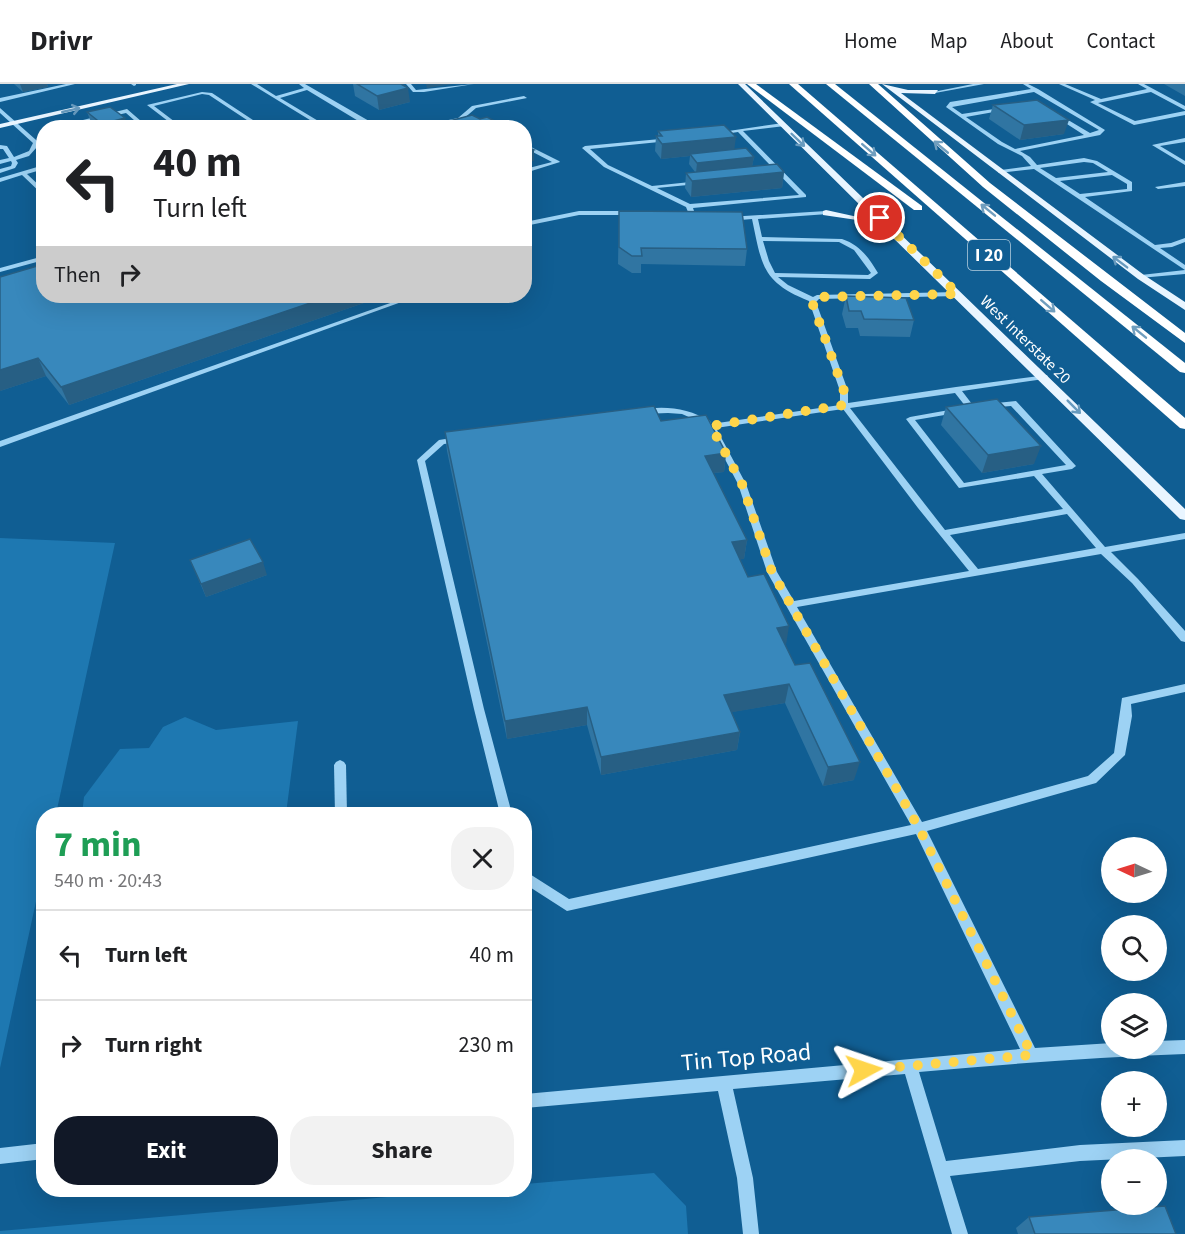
<!DOCTYPE html>
<meta charset="utf-8">
<style>
:root{--surface:#fff;--page:#f2f2f2;--text:#202124;--muted:#757577;--line:#e0e0e0;--accent:#111827}
body{margin:0;font-family:"Source Sans 3",sans-serif;background:var(--page);color:var(--text);height:100vh;display:flex;flex-direction:column;font-size:22px;white-space:nowrap}
*{box-sizing:border-box;margin:0}
p{font-size:20px;color:var(--muted)}
.icon{flex:none;width:33px;height:33px;fill:none;stroke:currentColor;stroke-width:2;stroke-linecap:round;stroke-linejoin:round}
.map{position:relative;flex:1;overflow:hidden}
.details{position:absolute;left:36px;top:723px;width:496px;height:390px;display:flex;flex-direction:column;background:var(--surface);border-radius:24px;box-shadow:0 6px 24px #0002}
.details>*{flex:none}
.guide{position:absolute;left:36px;top:36px;width:496px;height:183px;border-radius:24px;box-shadow:0 6px 24px #0002;background:#fff;color:var(--text);overflow:hidden}
.needle{width:39px;rotate:274deg}
.buttons{position:absolute;left:1101px;top:753px;display:grid;gap:12px}
.buttons a{display:grid;place-items:center;width:66px;height:66px;border-radius:50%;background:var(--surface);box-shadow:0 6px 24px #0002;font-size:30px}
.pin{position:absolute;display:grid;place-items:center;width:51px;height:51px;color:#fff;margin:-26px;border:3px solid #fff;border-radius:50%;box-shadow:0 2px 6px #0007}
.me{position:absolute;width:66px;margin:-33px;rotate:85deg;stroke-linejoin:round;filter:drop-shadow(0 0 4px #0008)}
.turn{display:flex;align-items:center;gap:21px;height:126px;padding:0 18px;font-size:27px}
.turn .icon{width:78px;height:78px;stroke-width:2.5}
.turn b{display:block;font-size:42px;line-height:51px}
.then{display:flex;align-items:center;height:57px;padding:0 18px;background:#0003;gap:12px;font-size:22px}
.round{display:grid;place-items:center;flex:none;width:63px;height:63px;border-radius:24px;background:var(--page)}
.summary{display:flex;align-items:center;justify-content:space-between;height:102px;padding:0 18px}
h1{font-size:36px;font-weight:700;line-height:45px;color:#1e9e55}
.button{display:flex;gap:12px;margin-top:auto;padding:12px 18px}
.button a{flex:1;height:69px;border-radius:24px;background:var(--accent);color:#fff;font-size:24px;font-weight:700;line-height:69px;text-align:center}
.button a+a{background:var(--page);color:var(--text)}
ul{padding:0;list-style:none}
li{display:flex;align-items:center;gap:18px;height:90px;padding:0 18px;border-top:2px solid var(--line)}
li div{flex:1}
li b{display:block;font-size:22px}
li em{font-style:normal}
header{display:flex;align-items:center;gap:36px;box-sizing:border-box;height:84px;padding:0 30px;background:var(--surface);border-bottom:2px solid var(--line)}
header strong{font-size:28px}
nav{display:flex;gap:33px;margin-inline-start:auto;font-size:21px}
.map>svg:first-child{display:block}
.green{fill:#1e78b1}
.lines{fill:none;stroke-linecap:round;stroke-linejoin:round}
.minor{fill:#9dd2f4;fill-rule:evenodd}
.major{fill:#e9f5ff;fill-rule:evenodd}
.highway{fill:#fff;fill-rule:evenodd}
.wall{fill:#3075a2}
.shaded-wall{fill:#275f84}
.building{fill:#3888bc;stroke:#275f84;stroke-width:1.5}
.oneway{stroke:#679abe}
.oneway2{stroke:#709ebe}
.route{stroke:#ffd54a;stroke-width:10;stroke-dasharray:0 18}
.labels{text-anchor:middle;stroke-width:5;stroke-linejoin:round;paint-order:stroke}
.far-street-label{font-size:16px;fill:#fff;stroke:#105e93}
.shield{fill:#105e93;stroke:#b7cfdf;stroke-width:1.5}
.shield-label{font-size:18px;font-weight:bold;fill:#fff}
.near-street-label{font-size:24px;fill:#fff;stroke:#105e93}
</style>
<header>
<strong>Drivr</strong>
<nav><a>Home</a><a>Map</a><a>About</a><a>Contact</a></nav>
</header>
<div class="map">
<svg width="1185" height="1150" viewBox="0 0 1185 1150">
<rect width="100%" height="100%" fill="#105e93"/>
<g class="green">
<path d="M0,454L115,459L56,730H44L43,785L0,984Z"/>
<path d="M185,633L216,646L298,637L286,730H82L84,713L120,665L149,664L163,643Z"/>
<path d="M654,1089L686,1122L688,1150H0V1147L467,1106H525V1100Z"/>
</g>
<g class="lines">
<g class="minor">
<path d="M66,0H75L0,18V14Z"/>
<path d="M131,0H136V1L134,2Z"/>
<path d="M251,0H257L276,12L304,4L299,0H305L376,41L439,38L458,34L472,22L524,12L527,14L476,24L462,36L439,42L370,44L307,6L280,14L330,44H323Z"/>
<path d="M406,0H411L416,6L474,0L424,8H413Z"/>
<path d="M973,0H984L935,9L933,8Z"/>
<path d="M1023,0H1028L1038,5L1105,46L1100,51L1020,67L1030,73L1037,81L1084,74L1097,77L1132,98V107L1085,113L1155,161L1171,159L1185,154V158L1172,163L1160,164L1185,181V190L1139,194L1138,193L1141,191L1185,186L1034,85L999,89L998,88L1001,86L1031,82L1022,72L998,60L946,23L950,18L1031,5ZM1034,8L1099,46L1090,49L1058,30L1056,33L1084,51L1015,65L1002,58L966,33L1005,26L1007,23L962,30L952,23ZM1084,78L1093,79L1108,88L1056,94L1040,84ZM1112,91L1127,100V105L1080,110L1060,97Z"/>
<path d="M1059,0H1065L1101,15L1147,5L1138,0H1144L1185,22V26L1151,8L1098,19L1135,37L1185,27V31L1134,41L1090,18L1095,16Z"/>
<path d="M202,8L212,9L265,44H259L209,11L202,10L154,22L183,44H177L147,21Z"/>
<path d="M0,24L44,63V68L37,63L29,72L16,76L18,79L15,84L0,89V85L11,82L12,79L11,77L0,80V76L9,74L3,65H0V61L7,62L14,73L29,67L33,59L0,29Z"/>
<path d="M127,25L149,44H143L126,29L70,42L71,44H66L63,41Z"/>
<path d="M783,39L785,42L743,47L806,111V113L693,124L696,133L693,135L690,133L686,123L604,83L582,64L585,62L671,54L669,57L590,65L608,81L652,102L700,97L701,98L698,100L657,104L690,120L799,111L738,48L718,51L715,49Z"/>
<path d="M1185,54V58L1160,62L1185,77V81L1152,61Z"/>
<path d="M525,60L559,77L560,78L525,89V85L552,78L525,64Z"/>
<path d="M44,81V85L27,90L44,106V112L22,91L0,98V94Z"/>
<path d="M1185,98V102L1158,105L1155,103Z"/>
<path d="M579,127H632L635,129L632,131H579L525,142V138Z"/>
<path d="M826,127L828,128V130L758,135L762,153L842,155C860,161 869,174 878,189L870,195L778,193L788,201L813,213L817,211L958,208L961,210L958,212L819,215L816,218L848,307V319L956,303L1047,291L1048,293L1044,295L962,307L975,324L974,326L915,336L964,399L1066,381L1011,322L987,324L983,322L987,320L1016,317L1076,382L1072,385L1042,390L1105,463L1185,449V455L1111,468L1138,495L1185,547V558L1181,557L1132,499L1101,470L797,523L922,738L1088,692L1114,669L1122,614L1185,600V608L1131,620L1132,632L1125,671L1096,699L927,747L1035,964L1112,959V964H1156V957L1185,956V970C1097,973 1008,980 919,988L946,1077L1080,1061L1185,1056V1072L1080,1077L950,1092L968,1150H952L905,990L733,1005L753,1094L759,1150H743L737,1094L718,1007L525,1024V1010L1020,965L916,750L567,827L525,800V787L569,815L911,741L767,488L738,400L707,341L682,330L668,329L642,330L638,328L639,326C664,321 688,324 710,337L711,340L840,321V307L809,217C762,198 762,182 752,135L728,137L725,135L728,133ZM763,157L839,158L854,166L871,189L868,191L775,189L769,177ZM955,309L966,323L910,333L906,335L959,404L1034,392L1063,425L945,446L850,324ZM843,325L918,424L969,487L794,517L777,488L746,400L716,344ZM1067,430L1096,464L978,485L950,451Z"/>
<path d="M44,172V176L0,188V184Z"/>
<path d="M410,212H418L0,363V357Z"/>
<path d="M458,353L461,354V358L444,360L425,377L484,625L512,730H500L474,625L417,376L439,356Z"/>
<path d="M340,676L344,678L346,681L347,730H335L334,681L336,678Z"/>
<path d="M44,1059V1075L0,1080V1064Z"/>
</g>
<g class="major">
<path d="M177,0H189L0,44V40Z"/>
<path d="M738,0H745L1185,425V436L1180,435L884,145L857,136L823,131V127L826,126L876,137Z"/>
<path d="M882,0L908,6H938L935,10L901,9L1144,191L1185,218V226L1138,195Z"/>
</g>
<g class="highway">
<path d="M747,0H756L922,122V126H914Z"/>
<path d="M789,0H798L1185,334V345L1180,344Z"/>
<path d="M826,0H835L1185,279V289L1180,288Z"/>
<path d="M869,0H878L990,99L1185,249V259L1101,197L983,103Z"/>
</g>
</g>
<g class="wall">
<path d="M14,0H47L48,3L23,8Z"/>
<path d="M353,0H401L410,18L379,26L355,12Z"/>
<path d="M1164,0H1185V12Z"/>
<path d="M993,21L1064,50L1020,56L989,35Z"/>
<path d="M87,28L128,44H98L91,38Z"/>
<path d="M658,47L734,65L754,73L752,82L784,88L782,104L691,113L685,104L686,89L695,88L689,80L690,72L661,75L655,67L656,52H658Z"/>
<path d="M619,127L747,165L745,182L641,180V189H632L618,180Z"/>
<path d="M44,212H384L69,321L46,292L0,307Z"/>
<path d="M846,212L914,236L910,253L860,252L858,244H846L842,230Z"/>
<path d="M946,323L1034,380L982,389L941,341Z"/>
<path d="M661,337L726,369L724,388L713,389L747,456L744,475H740L748,493L785,561L854,696L823,702L785,619L731,628L740,648L737,666L601,691L587,641L507,655L447,367L445,348Z"/>
<path d="M190,476L267,491L206,513Z"/>
<path d="M1029,1133L1176,1150H1018L1016,1144Z"/>
</g>
<g class="shaded-wall">
<path d="M20,0H47L48,3L23,8Z"/>
<path d="M426,0H453L427,4Z"/>
<path d="M408,4L410,18L379,26L377,12Z"/>
<path d="M125,34L128,44H103L102,40Z"/>
<path d="M1069,36L1064,50L1020,56L1024,41Z"/>
<path d="M736,53L734,68L690,70V72L661,75L662,60Z"/>
<path d="M534,66V77L525,79V69Z"/>
<path d="M754,73L752,83L696,89L697,79Z"/>
<path d="M784,88L782,104L691,113L692,97Z"/>
<path d="M331,212H384L69,321L61,303Z"/>
<path d="M38,274L46,292L0,307V286Z"/>
<path d="M1041,362L1034,380L982,389L988,371Z"/>
<path d="M726,369L724,388L703,390L705,372Z"/>
<path d="M747,456L744,475L729,477L732,458Z"/>
<path d="M263,478L267,491L206,513L201,500Z"/>
<path d="M789,542L786,561L777,544Z"/>
<path d="M789,600L785,619L722,630L724,611Z"/>
<path d="M587,623V641L507,655L505,637Z"/>
<path d="M740,648L737,666L601,691V673Z"/>
<path d="M860,678L854,696L823,702L828,683Z"/>
</g>
<g class="building">
<path d="M357,0H401L408,4L377,12Z"/>
<path d="M1037,16L1069,36L1024,41L993,21Z"/>
<path d="M110,23L125,34L102,40L87,28Z"/>
<path d="M472,31L480,35L487,33L508,44H439L434,41Z"/>
<path d="M724,41L736,53L662,60L656,52H662L658,47Z"/>
<path d="M525,62L534,66L525,69Z"/>
<path d="M746,64L754,73L697,79L690,70Z"/>
<path d="M777,80L784,88L692,97L686,89Z"/>
<path d="M619,127L742,128L747,165L641,164L642,172H632L619,163Z"/>
<path d="M44,180V212H331L61,303L38,274L0,286V193Z"/>
<path d="M846,212L906,214L914,236L864,235L861,227H849Z"/>
<path d="M997,315L1041,362L988,371L946,323Z"/>
<path d="M654,322L661,337L706,331L726,369L705,372L747,456L732,458L748,493L764,490L789,542L777,544L795,581L810,579L860,678L828,683L789,600L724,611L740,648L601,673L587,623L505,637L445,348Z"/>
<path d="M250,455L263,478L201,500L190,476Z"/>
<path d="M1165,1122L1176,1150H1035L1029,1133Z"/>
</g>
<defs><path id="oneway-shaft" d="M-6 0H5M1.5-3L5.5 0L1.5 3" fill="none" stroke-width="1.6" stroke-linecap="round" stroke-linejoin="round" transform="scale(1.5)"/></defs>
<g class="oneway">
<use href="#oneway-shaft" transform="translate(71 26) rotate(-13)"/>
<use href="#oneway-shaft" transform="translate(798 56) rotate(44)"/>
<use href="#oneway-shaft" transform="translate(1120 178) rotate(-143)"/>
<use href="#oneway-shaft" transform="translate(1074 323) rotate(45)"/>
</g>
<g class="oneway2">
<use href="#oneway-shaft" transform="translate(941 63) rotate(-140)"/>
<use href="#oneway-shaft" transform="translate(869 66) rotate(41)"/>
<use href="#oneway-shaft" transform="translate(988 126) rotate(-141)"/>
<use href="#oneway-shaft" transform="translate(1048 222) rotate(41)"/>
<use href="#oneway-shaft" transform="translate(1139 248) rotate(-141)"/>
</g>
<g class="lines">
<path class="route" d="M864,986L1032,971L919,744L772,488L742,400L711,342L844,321V307L812,218L817,213L958,210L880,134"/>
</g>
<g class="labels">
<g class="far-street-label">
<text transform="translate(1026 255) rotate(44)" y="6">West Interstate 20</text>
</g>
<rect class="shield" x="968" y="156" width="42" height="30" rx="4.5"/>
<g class="shield-label">
<text x="989" y="177">I 20</text>
</g>
<g class="near-street-label">
<text transform="translate(746 973) rotate(-5)" y="8">Tin Top Road</text>
</g>
</g>
</svg>
<div class="buttons">
<a><svg class="needle" viewBox="-14 -14 28 28"><path d="M0-13l5 13h-10z" fill="#e53935"/><path d="M0 13l5-13h-10z" fill="#757577"/></svg></a>
<a><svg class="icon" aria-label="search" viewBox="0 0 24 24"><circle cx="10" cy="10" r="6"/><path d="M15 15l6 6"/></svg></a>
<a><svg class="icon" aria-label="layers" viewBox="0 0 24 24"><path d="M12 4l9 5-9 5-9-5zM3 14l9 5 9-5"/></svg></a>
<a>+</a>
<a>−</a>
</div>
<div class="pin" style="left:880px;top:134px;background:#d93025"><svg class="icon" aria-label="arrive" viewBox="0 0 24 24"><path d="M6 21V4h12l-3 4 3 4H6"/></svg></div>
<svg class="me" style="left:864px;top:986px" viewBox="-20 -20 40 40"><path d="M0-17L14 15 0 8-14 15z" fill="#ffd54a" stroke="#fff" stroke-width="4"/></svg>
<div class="guide">
<div class="turn"><svg class="icon" aria-label="left" viewBox="0 0 24 24"><path d="M17 20v-9H6M10 6l-5 5 5 5"/></svg><div><b>40 m</b>Turn left</div></div>
<div class="then">Then<svg class="icon" aria-label="right" viewBox="0 0 24 24"><path d="M7 20v-9h11M14 6l5 5-5 5"/></svg></div>
</div>
<section class="details">
<div class="summary"><div><h1>7 min</h1><p>540 m · 20:43</p></div><a class="round"><svg class="icon" aria-label="close" viewBox="0 0 24 24"><path d="M6 6l12 12M18 6L6 18"/></svg></a></div>
<ul>
<li><svg class="icon" aria-label="left" viewBox="0 0 24 24"><path d="M17 20v-9H6M10 6l-5 5 5 5"/></svg><div><b>Turn left</b></div><em>40 m</em></li>
<li><svg class="icon" aria-label="right" viewBox="0 0 24 24"><path d="M7 20v-9h11M14 6l5 5-5 5"/></svg><div><b>Turn right</b></div><em>230 m</em></li>
</ul>
<div class="button"><a>Exit</a><a>Share</a></div>
</section>
</div>
